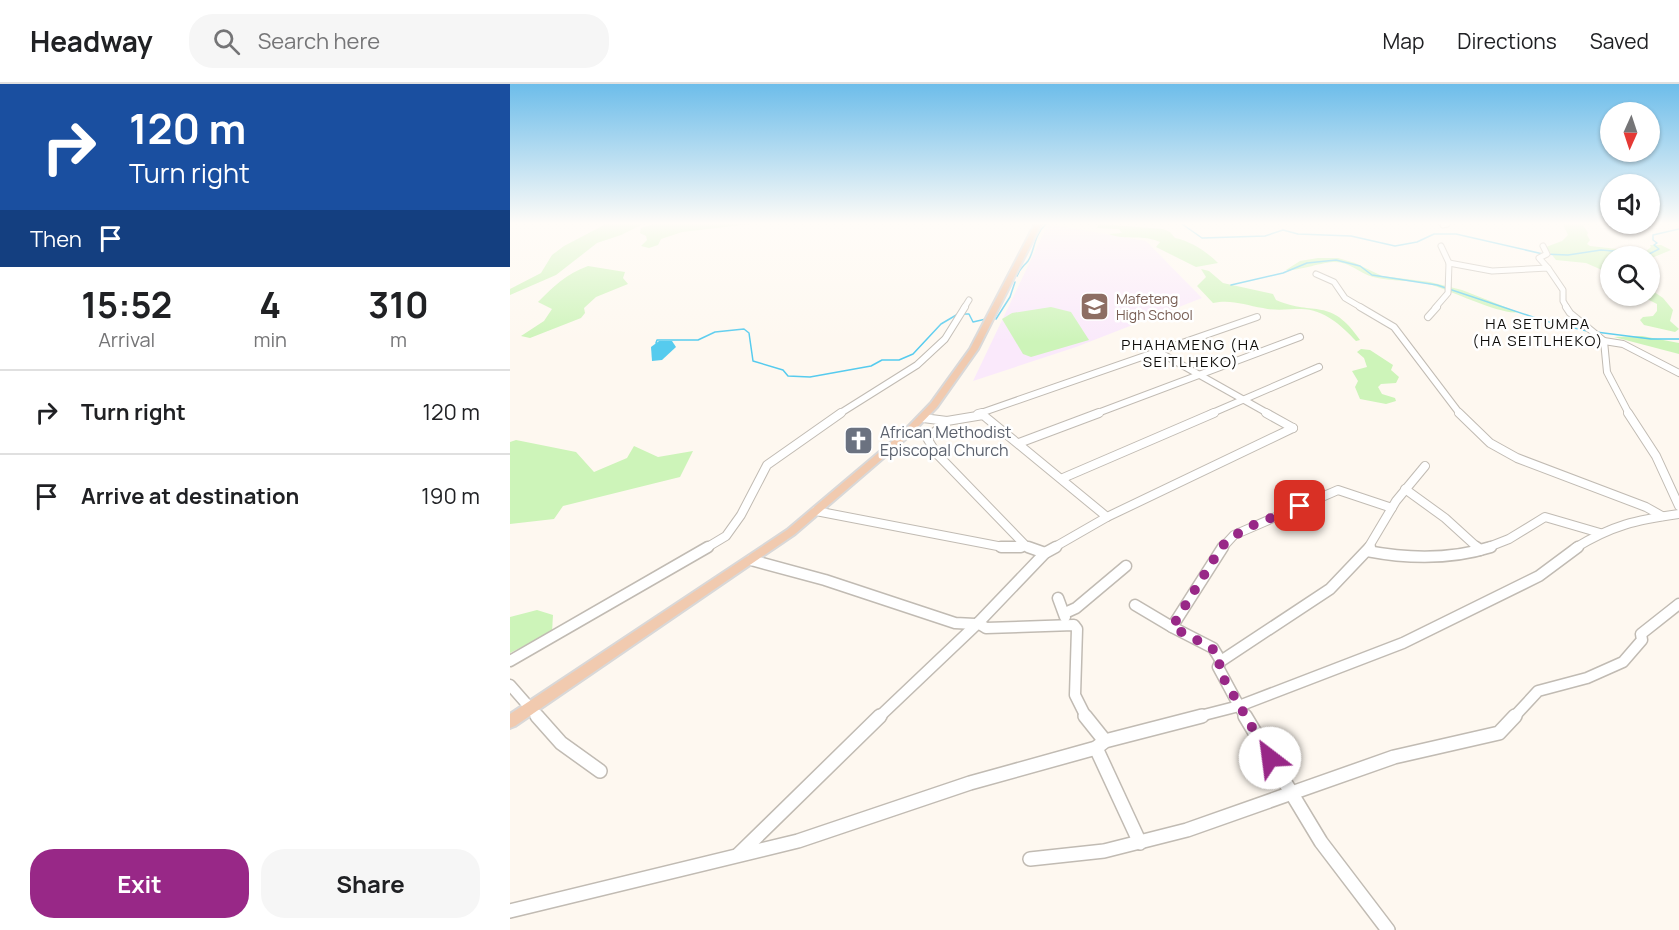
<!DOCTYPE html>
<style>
:root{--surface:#fff;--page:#f6f6f6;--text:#202124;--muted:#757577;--line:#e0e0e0;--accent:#982887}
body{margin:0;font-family:Manrope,sans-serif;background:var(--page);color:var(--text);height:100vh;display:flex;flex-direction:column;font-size:22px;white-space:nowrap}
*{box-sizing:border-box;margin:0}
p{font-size:20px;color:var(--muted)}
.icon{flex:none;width:33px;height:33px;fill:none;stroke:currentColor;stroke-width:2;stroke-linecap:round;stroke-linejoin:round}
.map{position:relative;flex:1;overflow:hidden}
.sheet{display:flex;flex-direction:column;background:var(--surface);width:510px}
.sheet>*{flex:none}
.guide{background:#1a4fa0;color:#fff;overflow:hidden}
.needle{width:39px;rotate:183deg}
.controls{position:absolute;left:1090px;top:18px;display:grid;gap:12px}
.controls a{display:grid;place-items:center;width:60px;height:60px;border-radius:50%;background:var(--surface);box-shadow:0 2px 4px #0004;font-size:30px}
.pin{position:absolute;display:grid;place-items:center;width:51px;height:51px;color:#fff;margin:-26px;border-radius:12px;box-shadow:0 3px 9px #0006}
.me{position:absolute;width:66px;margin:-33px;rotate:330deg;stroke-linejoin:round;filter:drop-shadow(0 0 4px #0008)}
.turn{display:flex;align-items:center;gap:21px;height:126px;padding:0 30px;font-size:27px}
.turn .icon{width:78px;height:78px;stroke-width:2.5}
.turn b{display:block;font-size:42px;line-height:51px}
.then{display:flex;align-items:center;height:57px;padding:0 30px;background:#0003;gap:12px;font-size:22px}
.eta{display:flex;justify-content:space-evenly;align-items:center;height:102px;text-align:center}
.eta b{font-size:36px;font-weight:700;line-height:42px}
.cta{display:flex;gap:12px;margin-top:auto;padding:12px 30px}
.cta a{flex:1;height:69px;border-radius:24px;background:var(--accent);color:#fff;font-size:24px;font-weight:700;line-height:69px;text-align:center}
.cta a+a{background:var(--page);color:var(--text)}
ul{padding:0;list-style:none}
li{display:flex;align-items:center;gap:18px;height:84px;padding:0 30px;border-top:2px solid var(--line)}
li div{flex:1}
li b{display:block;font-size:22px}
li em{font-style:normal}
header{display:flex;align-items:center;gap:36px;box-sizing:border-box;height:84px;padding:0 30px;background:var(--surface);border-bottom:2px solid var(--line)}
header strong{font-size:28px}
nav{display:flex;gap:33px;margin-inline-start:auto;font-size:21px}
.search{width:420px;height:54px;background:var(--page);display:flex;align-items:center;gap:15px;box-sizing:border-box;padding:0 21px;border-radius:24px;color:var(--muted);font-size:22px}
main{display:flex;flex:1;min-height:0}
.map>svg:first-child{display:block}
.education{fill:#fae9fb}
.green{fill:#cdf4b9}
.water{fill:#56cbee}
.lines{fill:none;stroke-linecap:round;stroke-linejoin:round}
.stream{stroke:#56cbee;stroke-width:1.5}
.minor-far4-casing{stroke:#c1bbb3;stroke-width:7}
.minor-far3-casing{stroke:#c1bbb3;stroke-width:8}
.minor-far2-casing{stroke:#c1bbb3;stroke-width:10}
.minor-far1-casing{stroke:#c1bbb3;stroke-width:13}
.minor-casing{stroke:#c1bbb3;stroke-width:16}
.major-casing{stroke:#d9d8d8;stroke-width:4}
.minor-far4{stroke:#fff;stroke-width:5}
.minor-far3{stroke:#fff;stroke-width:6}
.minor-far2{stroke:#fff;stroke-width:8}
.minor-far1{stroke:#fff;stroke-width:10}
.minor{stroke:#fff;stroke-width:13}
.major{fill:#f1caaf;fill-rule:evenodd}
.wall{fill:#b8b0ac}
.shaded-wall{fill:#96908c}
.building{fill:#d6cdc8;stroke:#96908c;stroke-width:1.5}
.route{stroke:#982887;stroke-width:10;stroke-dasharray:0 18}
.labels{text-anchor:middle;stroke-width:5;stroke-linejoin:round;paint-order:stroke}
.far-education-label{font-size:14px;fill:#785e54;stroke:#fff;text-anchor:start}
.far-neighbourhood-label{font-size:15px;letter-spacing:1.5px;fill:#0f0d0a;stroke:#fff}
.worship-label{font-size:16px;fill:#5b616d;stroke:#fff;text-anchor:start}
</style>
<header>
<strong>Headway</strong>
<div class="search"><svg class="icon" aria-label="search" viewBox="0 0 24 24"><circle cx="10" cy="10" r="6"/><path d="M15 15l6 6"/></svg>Search here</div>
<nav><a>Map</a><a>Directions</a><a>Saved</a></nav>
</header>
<main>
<section class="sheet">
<div class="guide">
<div class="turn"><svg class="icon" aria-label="right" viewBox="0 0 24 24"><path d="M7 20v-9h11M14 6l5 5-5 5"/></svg><div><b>120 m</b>Turn right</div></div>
<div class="then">Then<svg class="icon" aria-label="arrive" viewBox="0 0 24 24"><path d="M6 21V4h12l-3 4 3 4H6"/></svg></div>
</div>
<div class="eta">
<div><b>15:52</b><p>Arrival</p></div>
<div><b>4</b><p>min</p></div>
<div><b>310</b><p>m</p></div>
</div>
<ul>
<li><svg class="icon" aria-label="right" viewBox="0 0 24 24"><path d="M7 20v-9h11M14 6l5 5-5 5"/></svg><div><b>Turn right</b></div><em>120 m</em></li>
<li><svg class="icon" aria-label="arrive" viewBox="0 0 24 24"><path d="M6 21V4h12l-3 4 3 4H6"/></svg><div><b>Arrive at destination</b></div><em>190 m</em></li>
</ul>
<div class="cta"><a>Exit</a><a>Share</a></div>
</section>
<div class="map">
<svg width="1169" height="846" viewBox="0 0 1169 846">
<rect width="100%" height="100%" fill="#fef8f0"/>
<path class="education" d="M538,140L636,157L692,214L566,263L463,297Z"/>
<g class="green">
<path d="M96,140H133L111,151L87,159L46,191L0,211V205L31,189L42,171L54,162Z"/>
<path d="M144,140H240L172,148L151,155L148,161L139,164L131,162L137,156L136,152L130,149L131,144Z"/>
<path d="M589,140L653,145L660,148L665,154C680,157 696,167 708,179L686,183L646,163L650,158C634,150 616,157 599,150L612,149L609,145L587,144Z"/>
<path d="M1053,140H1078L1073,141L1078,149L1077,151L1080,156L1077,160L1080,162L1135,168L1141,163L1140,161H1151L1161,166L1144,173L1101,172V196L1091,193L1092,186L1076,179L1046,176L1036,163L1052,157L1058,151Z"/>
<path d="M808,174H828L845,179L872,192L920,198L952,206L1008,228C994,232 941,207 922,201C902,195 882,198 863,193C849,189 840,178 825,178C812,178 784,188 776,186L790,177Z"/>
<path d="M78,182L115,188L113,194L118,200L86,213L74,224L75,229L71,234L20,254L11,252L34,237L42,225L28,218C44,202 56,190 78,182Z"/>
<path d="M691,185L699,187L713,199L763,210L766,216C805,233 820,212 850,256L846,257C832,242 814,225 791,225C779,225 765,227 753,224C735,221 721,215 703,219L687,202L696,193Z"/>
<path d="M1140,205L1153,214L1163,226L1160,237L1169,245L1165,248L1134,241L1130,236L1133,233L1143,232L1147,227V220L1131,212H1140Z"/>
<path d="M541,223L561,228L579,256L521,273L513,270L492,235L502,229Z"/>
<path d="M1132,252L1169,259V270L1104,253Z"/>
<path d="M851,265L860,266L883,281L881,286L889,293L886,299L871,300L868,303L872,310L885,314L886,317L876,320L850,315L845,303L848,297L842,287L857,283L854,274L847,268Z"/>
<path d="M6,356L66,368L84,388L117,374L124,362L148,373L183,367L170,393L53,422L44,435L0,440V358Z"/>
<path d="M27,526L43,531L42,548L0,569V533Z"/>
</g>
<path class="water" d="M149,257H162L166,263L152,276L142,277L141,263Z"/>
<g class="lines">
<g class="stream">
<path d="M672,140L692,154L755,152L773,146L788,150L841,152L885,162L907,158L924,150H946L1033,170L1058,171L1091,166L1139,170L1149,165L1144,161L1147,159L1143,156V151L1169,145"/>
<path d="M507,192C510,184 513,183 518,177C525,167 523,152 536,140"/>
<path d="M721,201L773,189L797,179L826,176L850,182L862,191L927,201L1035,237L1077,247"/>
<path d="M453,230H459L463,238L476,235"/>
<path d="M486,235L500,213L505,198"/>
<path d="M1086,248L1141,255H1169"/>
<path d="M146,259L147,256H188L205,248L234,245L239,249L243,277L273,286L278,292L300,293L361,282L372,276H389L403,270L431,240L448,230"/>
</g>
<defs>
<g id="minor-far4">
<path d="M933,141L937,140"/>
<path d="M1033,162L1037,170L1029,174L1038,184"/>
<path d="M939,179L982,187L1038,184L1053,206V217L1057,224"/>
<path d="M806,190L824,198L835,214L852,224"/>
<path d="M454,224L459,216"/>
<path d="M925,224L938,209L939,179L931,162"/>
</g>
<g id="minor-far3">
<path d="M850,223L884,243L950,330"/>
<path d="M1056,223L1060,229L1094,257L1097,288L1119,330"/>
<path d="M918,233L927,223"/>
<path d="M1094,257L1113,260L1169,289"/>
<path d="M647,267L759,330"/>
<path d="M329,330L407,281L435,255L455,223"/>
<path d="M468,330L747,233"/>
<path d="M585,330L790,253"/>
<path d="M700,330L809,283"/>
</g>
<g id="minor-far2">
<path d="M756,329L783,344"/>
<path d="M949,329L980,359L1007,374L1136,423L1152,432"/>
<path d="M1118,329L1146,372L1169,422"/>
<path d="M468,330L472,329"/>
<path d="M413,334L437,337L473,331L597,433L543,464"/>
<path d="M433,337L432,342L417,354L426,369L516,462L522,464"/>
<path d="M509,359L589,329"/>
<path d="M553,394L704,329"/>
<path d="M895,405L935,434L968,464"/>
<path d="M306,427L498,464L516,462"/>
<path d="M597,433L783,344"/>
<path d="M196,464L216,452L231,431L257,381L331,329"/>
<path d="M712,464L724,451L828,406L882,424"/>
<path d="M858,464L886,417L915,382"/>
<path d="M976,464L999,455L1035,433L1090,449"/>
<path d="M1065,464C1103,441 1126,436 1169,430"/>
</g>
<g id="minor-far1">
<path d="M491,463H511"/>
<path d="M518,463L535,469"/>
<path d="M546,463L535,469L468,539L476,544L564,541L567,545L565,611L576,633"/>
<path d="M860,463L820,505L711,577L708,583L729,622L893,559L1029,492L1068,463"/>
<path d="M966,463L970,466"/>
<path d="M857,467C899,475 940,476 981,463"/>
<path d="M241,476L315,496L445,539L465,540"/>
<path d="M548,514L555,533"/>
<path d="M625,521L662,543"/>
<path d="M555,529L566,524L616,482"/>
<path d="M0,577L198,463"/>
<path d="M711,577L703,564L662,543L713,463"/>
<path d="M0,601L28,633"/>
<path d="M369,633L468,539"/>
<path d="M686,633L729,622L736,633"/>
<path d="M1004,633L1028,607L1077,594L1113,578L1132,556L1131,550L1169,520"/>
</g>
<g id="minor">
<path d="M27,632L51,659L90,687"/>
<path d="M575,632L595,657"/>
<path d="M735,632L811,758L878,846"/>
<path d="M586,664L630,759"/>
<path d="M229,770L370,632"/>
<path d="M520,775L594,767L677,746L884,673L989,649L1005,632"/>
<path d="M0,827L288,757L460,699L586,664L595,657L692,632"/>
</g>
<path id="major" d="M525,140H531L468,265L427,323L399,352L285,450L5,642L0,644V630L277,446L393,348L421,319L460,265Z"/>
</defs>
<use href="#minor-far4" class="minor-far4-casing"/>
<use href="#minor-far3" class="minor-far3-casing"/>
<use href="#minor-far2" class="minor-far2-casing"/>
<use href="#minor-far1" class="minor-far1-casing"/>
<use href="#minor" class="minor-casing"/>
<use href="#major" class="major-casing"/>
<use href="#minor-far4" class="minor-far4"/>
<use href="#minor-far3" class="minor-far3"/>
<use href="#minor-far2" class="minor-far2"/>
<use href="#minor-far1" class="minor-far1"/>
<use href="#minor" class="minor"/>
<use href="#major" class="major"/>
</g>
<path class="wall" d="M337,356H360L349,363L338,358Z"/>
<path class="shaded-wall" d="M360,353V356L349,363L348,360Z"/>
<path class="building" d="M349,349L360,353L348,360L337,356Z"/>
<linearGradient id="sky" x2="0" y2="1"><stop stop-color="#6dbdea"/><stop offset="0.54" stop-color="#fffcf8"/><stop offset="1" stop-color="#fffcf8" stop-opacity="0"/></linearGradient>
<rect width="1169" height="258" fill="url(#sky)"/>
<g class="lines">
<path class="route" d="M760,674L711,590L708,583L711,577L702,564L662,543L712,462L734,445L790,422"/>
</g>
<defs>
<symbol id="school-square" viewBox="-11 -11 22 22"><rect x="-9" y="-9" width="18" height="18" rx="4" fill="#8d6e63" stroke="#fff"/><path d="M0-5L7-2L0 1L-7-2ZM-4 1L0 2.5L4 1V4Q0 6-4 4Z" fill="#fff"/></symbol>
<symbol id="church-square" viewBox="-11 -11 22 22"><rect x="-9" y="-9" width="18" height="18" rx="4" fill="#6b7280" stroke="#fff"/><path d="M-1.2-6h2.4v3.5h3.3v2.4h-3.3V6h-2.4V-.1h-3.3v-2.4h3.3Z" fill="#fff"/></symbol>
</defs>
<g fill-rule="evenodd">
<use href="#school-square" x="568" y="206" width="33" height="33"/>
<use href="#church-square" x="332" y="340" width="33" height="33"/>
</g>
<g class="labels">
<g class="far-education-label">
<text x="606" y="220">Mafeteng<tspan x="606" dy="16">High School</tspan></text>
</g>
<g class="far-neighbourhood-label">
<text x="1028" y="245">HA SETUMPA<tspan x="1028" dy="17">(HA SEITLHEKO)</tspan></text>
<text x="681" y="266">PHAHAMENG (HA<tspan x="681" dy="17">SEITLHEKO)</tspan></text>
</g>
<g class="worship-label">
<text x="370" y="354">African Methodist<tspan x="370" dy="18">Episcopal Church</tspan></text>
</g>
</g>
</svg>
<div class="controls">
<a><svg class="needle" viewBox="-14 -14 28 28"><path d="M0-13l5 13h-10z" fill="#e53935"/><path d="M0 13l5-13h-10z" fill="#757577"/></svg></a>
<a><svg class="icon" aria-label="sound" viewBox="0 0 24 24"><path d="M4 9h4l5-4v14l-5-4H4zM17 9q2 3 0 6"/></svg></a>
<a><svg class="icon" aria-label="search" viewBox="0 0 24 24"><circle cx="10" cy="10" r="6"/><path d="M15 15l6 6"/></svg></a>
</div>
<div class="pin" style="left:790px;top:422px;background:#d93025"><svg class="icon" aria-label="arrive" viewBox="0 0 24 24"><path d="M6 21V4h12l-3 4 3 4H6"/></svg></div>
<svg class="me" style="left:760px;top:674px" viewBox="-20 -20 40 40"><circle r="19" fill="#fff"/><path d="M0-13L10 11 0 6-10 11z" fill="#982887"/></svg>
</div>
</main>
